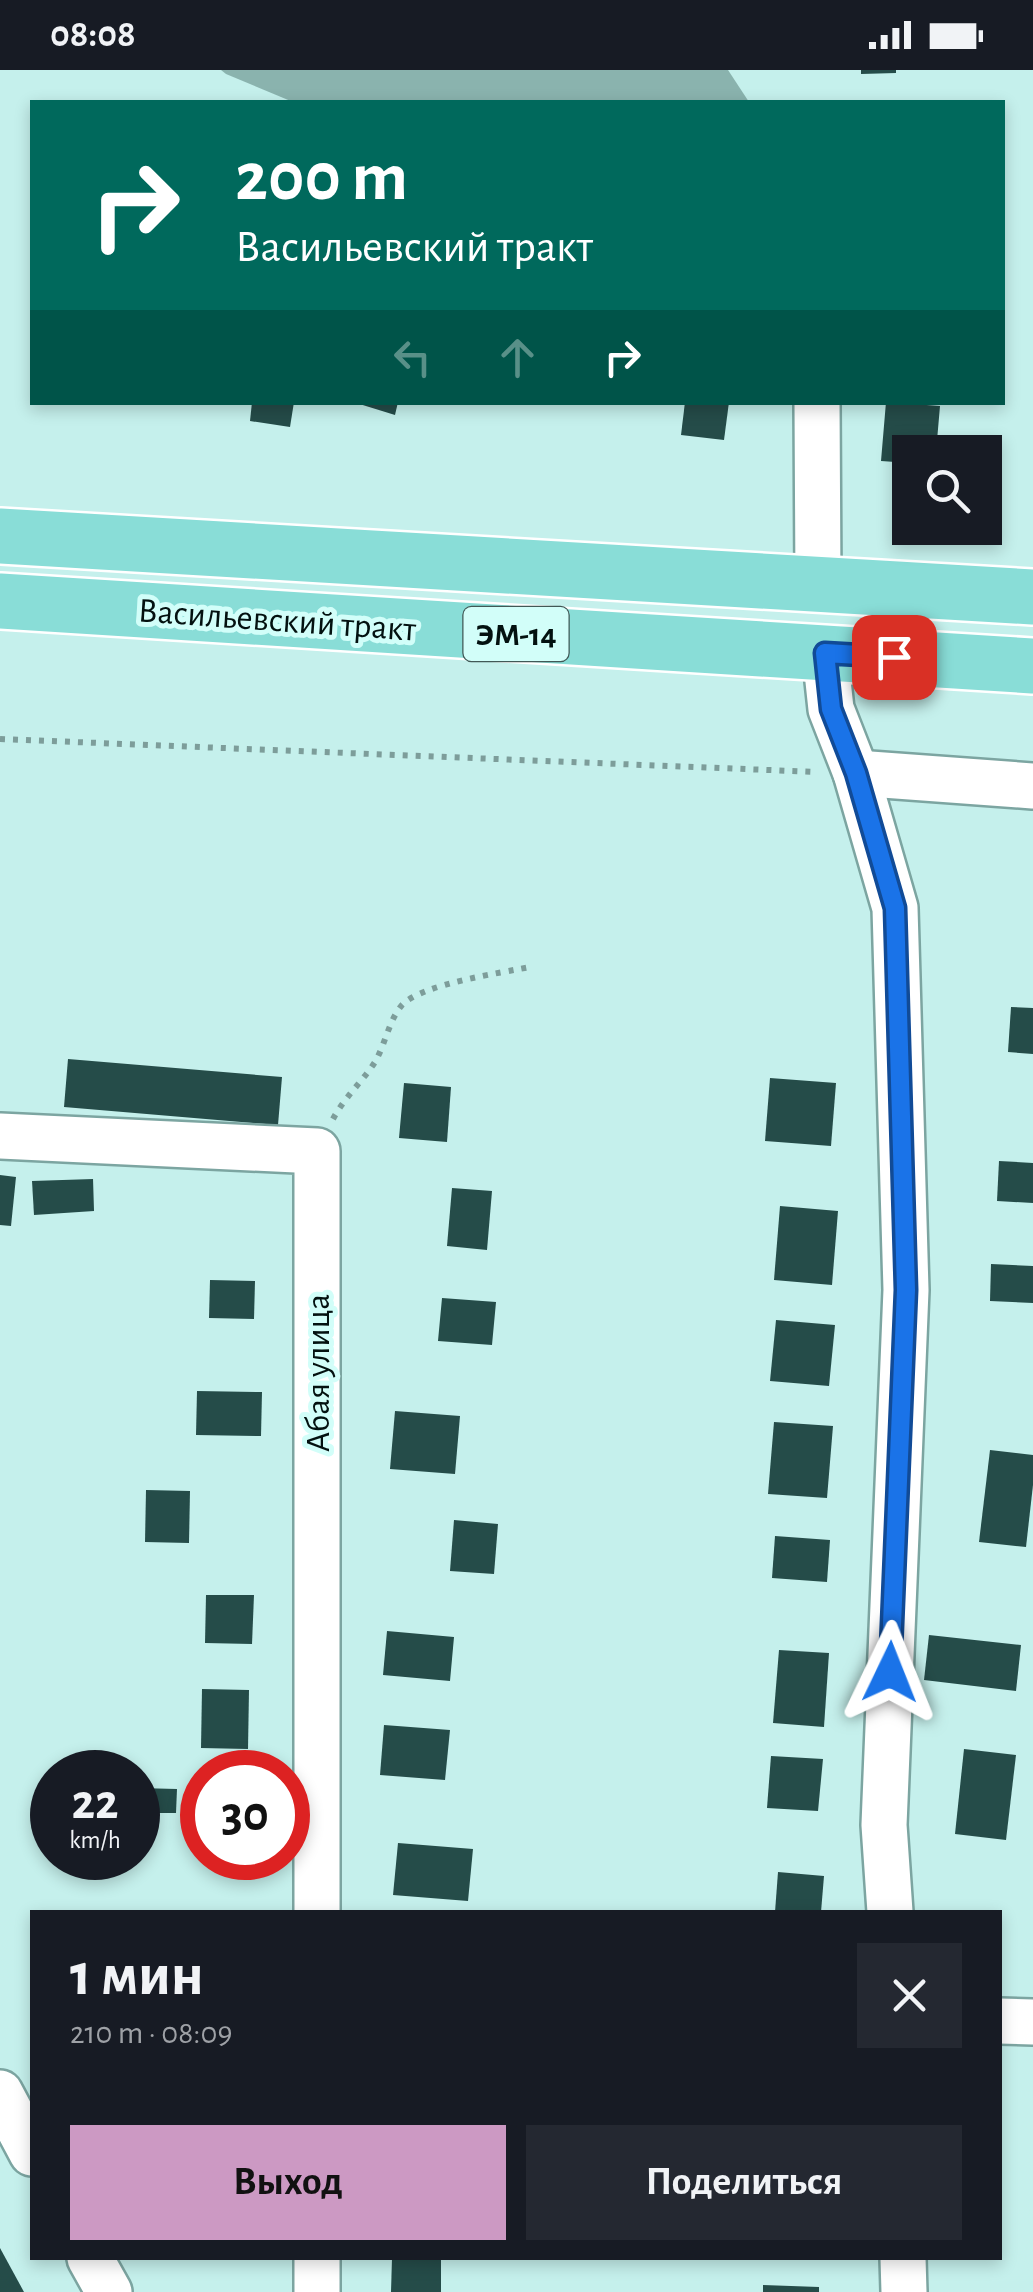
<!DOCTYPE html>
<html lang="ru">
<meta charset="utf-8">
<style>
:root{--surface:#171b24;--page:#242831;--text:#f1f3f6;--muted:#9ea1a6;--accent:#cc99c3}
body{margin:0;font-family:"Alegreya Sans",sans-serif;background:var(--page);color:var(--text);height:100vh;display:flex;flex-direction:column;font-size:38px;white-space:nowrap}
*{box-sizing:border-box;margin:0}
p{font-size:32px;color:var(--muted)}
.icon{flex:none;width:55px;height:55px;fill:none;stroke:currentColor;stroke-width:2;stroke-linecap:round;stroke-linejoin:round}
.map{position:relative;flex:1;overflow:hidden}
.drawer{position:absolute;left:30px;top:1840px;width:972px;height:350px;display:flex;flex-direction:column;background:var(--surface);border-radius:0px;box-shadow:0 5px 15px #0003}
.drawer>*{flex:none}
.banner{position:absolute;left:30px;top:30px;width:975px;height:305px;border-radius:0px;box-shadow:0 5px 15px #0003;background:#00695c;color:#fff;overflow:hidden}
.fabs{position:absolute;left:892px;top:365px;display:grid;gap:20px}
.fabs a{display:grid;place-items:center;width:110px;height:110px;border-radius:0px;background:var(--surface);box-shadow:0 5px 15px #0003;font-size:50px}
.speed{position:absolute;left:30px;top:1680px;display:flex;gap:20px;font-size:50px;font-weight:700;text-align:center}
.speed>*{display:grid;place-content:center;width:130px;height:130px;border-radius:50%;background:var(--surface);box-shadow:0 5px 15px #0003;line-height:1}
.speed small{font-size:25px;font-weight:400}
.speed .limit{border:15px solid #d22;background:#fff;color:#111}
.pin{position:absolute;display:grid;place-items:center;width:85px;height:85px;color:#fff;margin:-42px;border-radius:20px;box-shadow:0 5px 15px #0006}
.me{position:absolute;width:110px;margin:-55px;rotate:2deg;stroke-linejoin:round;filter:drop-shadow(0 0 8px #0008)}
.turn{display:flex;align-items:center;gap:35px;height:210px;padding:0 40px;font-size:45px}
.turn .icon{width:130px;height:130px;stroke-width:2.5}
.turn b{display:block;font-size:70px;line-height:85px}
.lanes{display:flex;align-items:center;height:95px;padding:0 40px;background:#0003;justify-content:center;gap:50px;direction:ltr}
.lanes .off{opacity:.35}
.round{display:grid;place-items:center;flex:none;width:105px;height:105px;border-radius:0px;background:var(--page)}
.summary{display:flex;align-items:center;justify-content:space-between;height:170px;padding:0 40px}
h1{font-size:60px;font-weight:700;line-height:75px}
.action{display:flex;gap:20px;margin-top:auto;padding:20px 40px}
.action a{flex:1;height:115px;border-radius:0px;background:var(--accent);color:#111;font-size:40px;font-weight:700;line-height:115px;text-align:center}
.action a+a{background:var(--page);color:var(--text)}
.status{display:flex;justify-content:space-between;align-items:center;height:70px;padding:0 50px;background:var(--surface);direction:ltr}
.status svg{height:28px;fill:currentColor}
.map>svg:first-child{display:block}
.water{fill:#8ab3ae}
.building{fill:#254c49}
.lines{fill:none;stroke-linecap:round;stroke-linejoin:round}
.minor-casing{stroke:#7ca5a1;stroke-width:50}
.major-casing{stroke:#fff;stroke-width:60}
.path{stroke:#7d9d9a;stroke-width:6;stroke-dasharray:5 8;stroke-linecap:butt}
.minor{stroke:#fff;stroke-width:45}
.major{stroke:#89ddd7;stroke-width:55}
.route-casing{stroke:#114b97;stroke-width:25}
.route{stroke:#1a73e8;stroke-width:18}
.labels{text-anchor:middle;stroke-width:10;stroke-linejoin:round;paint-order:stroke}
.shield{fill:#d2fef9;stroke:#415856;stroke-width:2.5}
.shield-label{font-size:32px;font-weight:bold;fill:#031110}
.street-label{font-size:35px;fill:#031110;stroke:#d2fef9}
</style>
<div class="status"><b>08:08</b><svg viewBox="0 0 49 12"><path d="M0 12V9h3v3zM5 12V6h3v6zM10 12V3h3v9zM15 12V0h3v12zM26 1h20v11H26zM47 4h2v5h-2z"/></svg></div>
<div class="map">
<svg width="1033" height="2222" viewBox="0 0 1033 2222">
<rect width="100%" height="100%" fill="#c5f0ec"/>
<path class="water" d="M221,0H728L749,32H293L226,4Z"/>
<g class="building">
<path d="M861,0H896V3L861,4Z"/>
<path d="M252,332H294L290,357L250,351Z"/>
<path d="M353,332H398L395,345Z"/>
<path d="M685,332H729L724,370L681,365Z"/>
<path d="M886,332L940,336L936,382H910V393L881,391Z"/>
<path d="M1011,937L1033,938V984L1008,982Z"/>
<path d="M68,989L282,1007L278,1055L64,1037Z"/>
<path d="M770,1008L836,1013L831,1076L765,1071Z"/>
<path d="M404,1013L451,1017L447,1072L399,1068Z"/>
<path d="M999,1091L1033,1093V1133L997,1131Z"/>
<path d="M0,1105L16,1107L11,1156L0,1155Z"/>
<path d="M93,1109L94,1141L34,1145L32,1111Z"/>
<path d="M452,1118L492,1121L487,1180L447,1176Z"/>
<path d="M780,1136L838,1141L832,1215L774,1210Z"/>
<path d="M991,1194L1033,1196V1233L990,1231Z"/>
<path d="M210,1210L255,1211L254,1249L209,1248Z"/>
<path d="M442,1228L496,1232L492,1275L438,1271Z"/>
<path d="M776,1250L835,1255L829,1316L770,1311Z"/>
<path d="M197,1321L262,1322L261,1366L196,1365Z"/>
<path d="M395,1341L460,1346L455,1404L390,1399Z"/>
<path d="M774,1352L833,1356L827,1428L768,1424Z"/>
<path d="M990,1380L1033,1385V1415L1026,1477L979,1472Z"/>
<path d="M146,1420L190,1421L189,1473L145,1472Z"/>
<path d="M454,1450L498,1454L494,1504L450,1501Z"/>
<path d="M775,1466L830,1470L827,1512L772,1508Z"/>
<path d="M206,1525H254L252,1574L205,1573Z"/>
<path d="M387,1561L454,1567L450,1611L383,1605Z"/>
<path d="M929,1565L1021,1575L1016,1621L924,1610Z"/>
<path d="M779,1580L829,1583L824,1657L773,1653Z"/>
<path d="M202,1619L249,1620L248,1679L201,1678Z"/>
<path d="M384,1655L450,1660L445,1710L380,1705Z"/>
<path d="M964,1679L1016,1685L1006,1770L955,1764Z"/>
<path d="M771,1686L823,1689L818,1741L767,1738Z"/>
<path d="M138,1718L177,1719L176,1743H138Z"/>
<path d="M398,1773L473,1779L468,1831L393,1825Z"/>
<path d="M778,1802L824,1806L821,1842H775Z"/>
<path d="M0,2178L24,2222H0Z"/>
<path d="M392,2188H441V2222H391Z"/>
<path d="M763,2215L819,2217V2222H763Z"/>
</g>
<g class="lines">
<defs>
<g id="minor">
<path d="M817,332L818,514"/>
<path d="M825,583L831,639L856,703L895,838L906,1220L884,1755L890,1842"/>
<path d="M856,703L1033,716"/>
<path d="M0,1066L317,1081V1842"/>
<path d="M1000,1951L1033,1952"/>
<path d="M0,2023L32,2083"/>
<path d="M90,2188L109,2222"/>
<path d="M317,2188V2222"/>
<path d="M903,2188L904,2222"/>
</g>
<g id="major">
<path d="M0,466L1033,527"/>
<path d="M0,531L1033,596"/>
</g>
</defs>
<use href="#minor" class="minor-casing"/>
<use href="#major" class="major-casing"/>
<g class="path">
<path d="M0,669L818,702"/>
<path d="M333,1049C344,1028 362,1012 375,992C385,975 389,950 402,935C422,914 500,903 530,897"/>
</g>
<use href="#minor" class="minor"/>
<use href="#major" class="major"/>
</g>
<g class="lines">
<defs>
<path id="route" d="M890,1602L906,1220L895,838L856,703L831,639L825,583L894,587"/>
</defs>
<use href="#route" class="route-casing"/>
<use href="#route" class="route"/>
</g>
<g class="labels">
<rect class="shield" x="463.5" y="537" width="105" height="54" rx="8"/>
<g class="shield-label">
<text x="516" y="575">ЭМ-14</text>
</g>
<g class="street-label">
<text transform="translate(277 549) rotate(4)" y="12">Васильевский тракт</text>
<text transform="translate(317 1303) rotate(-90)" y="12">Абая улица</text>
</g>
</g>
</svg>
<div class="fabs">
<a><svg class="icon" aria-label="search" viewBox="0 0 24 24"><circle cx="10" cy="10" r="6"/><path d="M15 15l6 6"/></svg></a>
</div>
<div class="speed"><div>22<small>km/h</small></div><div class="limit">30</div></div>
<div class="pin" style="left:894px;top:587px;background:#d93025"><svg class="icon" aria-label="arrive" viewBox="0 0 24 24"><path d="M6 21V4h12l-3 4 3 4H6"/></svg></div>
<svg class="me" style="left:890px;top:1602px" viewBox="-20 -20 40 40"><path d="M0-17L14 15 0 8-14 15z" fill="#1a73e8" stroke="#fff" stroke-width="4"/></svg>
<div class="banner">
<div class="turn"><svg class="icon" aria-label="right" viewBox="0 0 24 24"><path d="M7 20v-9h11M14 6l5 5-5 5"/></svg><div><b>200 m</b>Васильевский тракт</div></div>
<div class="lanes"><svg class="icon off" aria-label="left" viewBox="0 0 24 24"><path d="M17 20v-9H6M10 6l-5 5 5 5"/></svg><svg class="icon off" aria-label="ahead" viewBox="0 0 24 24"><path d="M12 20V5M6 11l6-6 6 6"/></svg><svg class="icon" aria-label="right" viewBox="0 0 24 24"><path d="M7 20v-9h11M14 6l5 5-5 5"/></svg></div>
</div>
<section class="drawer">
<div class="summary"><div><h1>1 мин</h1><p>210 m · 08:09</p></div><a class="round"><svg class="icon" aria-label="close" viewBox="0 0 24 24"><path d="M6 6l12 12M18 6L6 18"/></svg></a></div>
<div class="action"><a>Выход</a><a>Поделиться</a></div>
</section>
</div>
